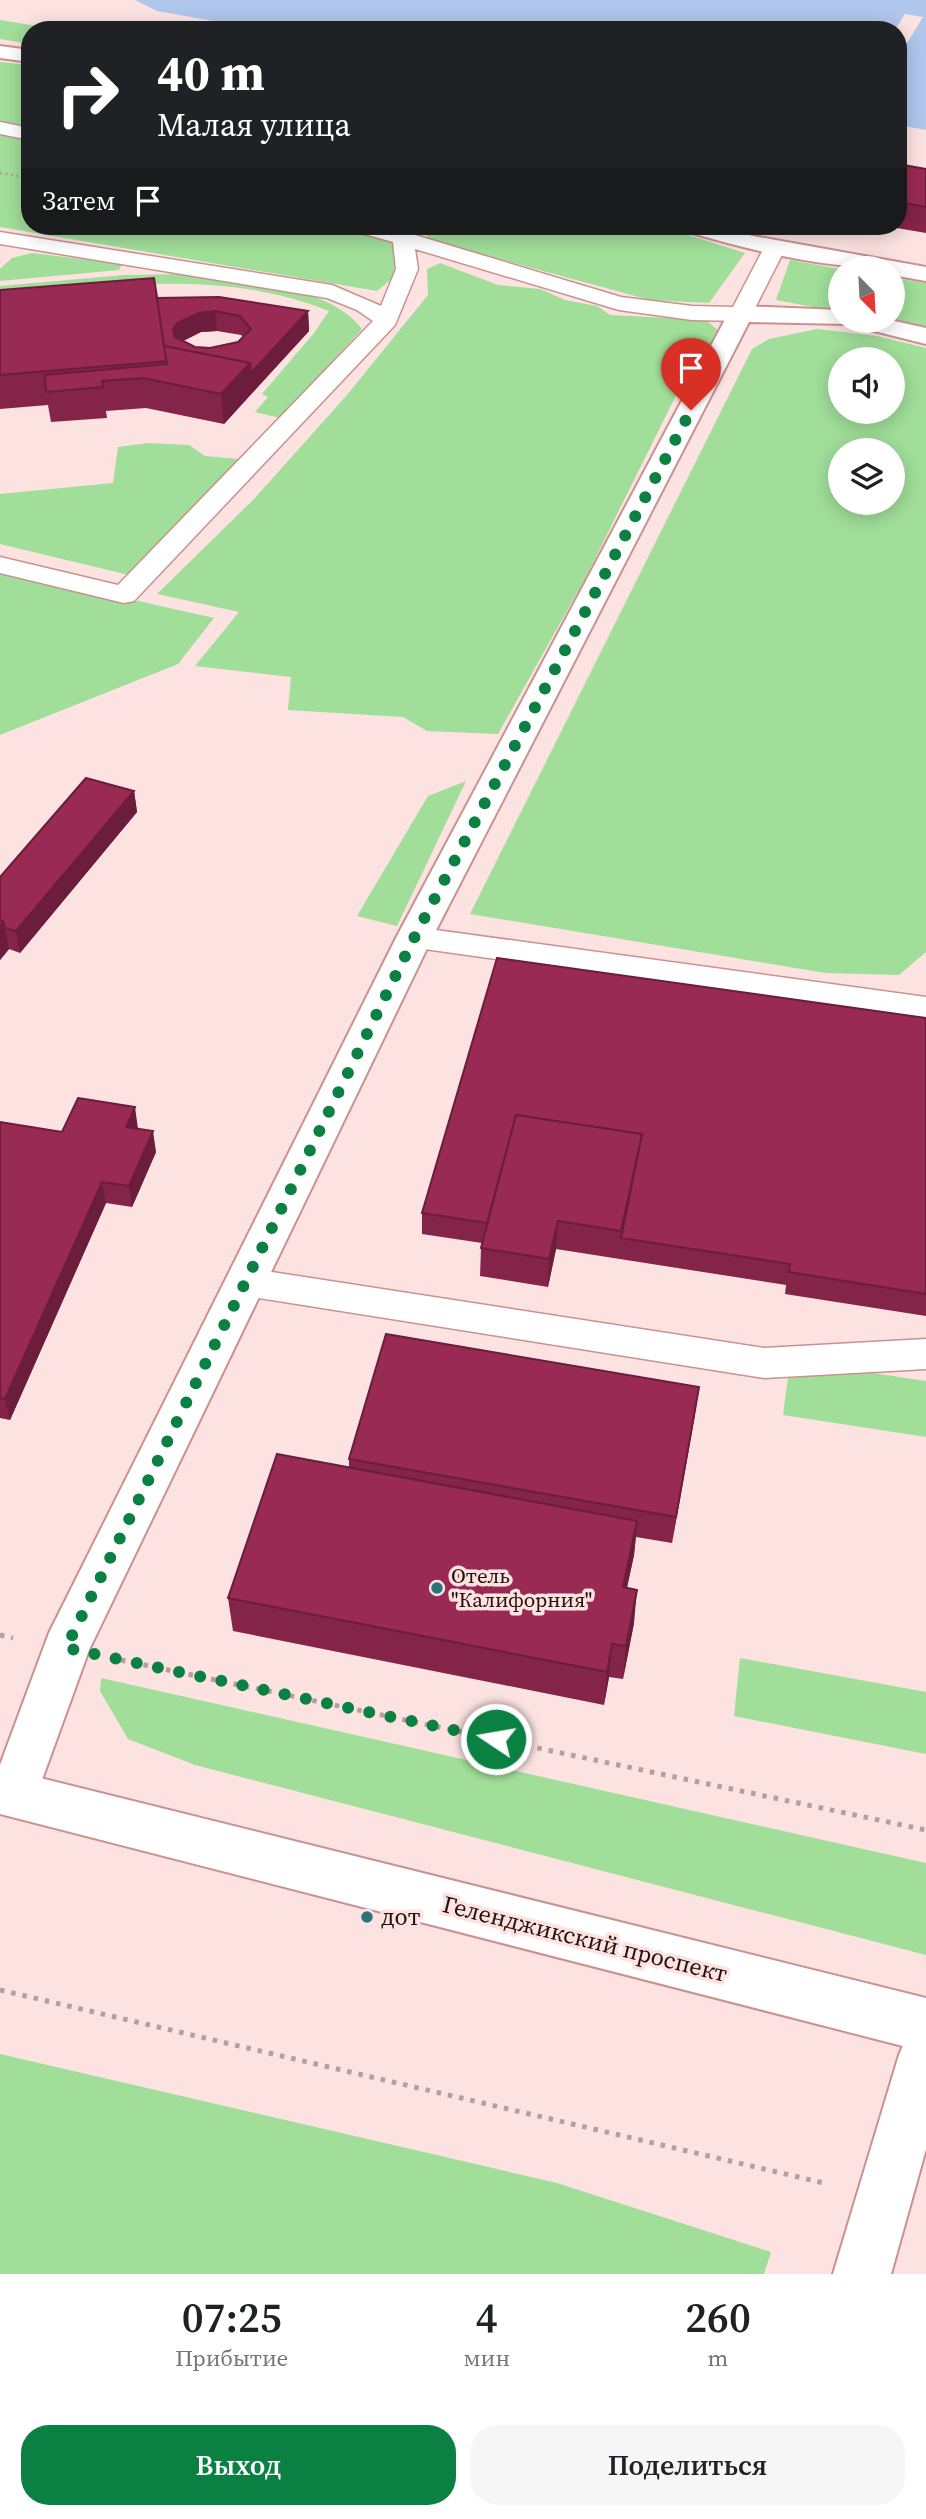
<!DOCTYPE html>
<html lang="ru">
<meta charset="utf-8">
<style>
:root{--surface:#fff;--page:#f6f6f6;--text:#202124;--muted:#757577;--accent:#0b8043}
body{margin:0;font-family:"Source Serif 4",serif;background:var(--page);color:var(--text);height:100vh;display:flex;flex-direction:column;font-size:26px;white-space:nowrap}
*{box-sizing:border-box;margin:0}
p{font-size:23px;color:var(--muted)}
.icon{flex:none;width:38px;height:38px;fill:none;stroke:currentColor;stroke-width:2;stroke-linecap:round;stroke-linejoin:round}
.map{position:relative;height:2274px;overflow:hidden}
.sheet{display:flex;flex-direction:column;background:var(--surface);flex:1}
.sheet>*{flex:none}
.hud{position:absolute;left:21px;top:21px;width:886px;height:214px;border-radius:28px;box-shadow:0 4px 18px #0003;background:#202124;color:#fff;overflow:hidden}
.needle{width:46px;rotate:156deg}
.controls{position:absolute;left:828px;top:256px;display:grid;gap:14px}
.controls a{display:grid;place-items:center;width:77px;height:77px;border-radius:50%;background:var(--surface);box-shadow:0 4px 18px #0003;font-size:35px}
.pin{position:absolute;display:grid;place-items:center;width:60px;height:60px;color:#fff;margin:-72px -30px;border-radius:50% 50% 50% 0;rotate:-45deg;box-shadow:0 0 7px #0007}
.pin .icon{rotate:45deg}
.me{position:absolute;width:77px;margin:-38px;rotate:282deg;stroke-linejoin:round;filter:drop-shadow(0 0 5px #0008)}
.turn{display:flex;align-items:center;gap:24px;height:147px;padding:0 21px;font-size:32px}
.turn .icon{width:91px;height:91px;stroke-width:2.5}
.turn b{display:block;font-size:49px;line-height:60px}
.then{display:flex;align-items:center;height:66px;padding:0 21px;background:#0003;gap:14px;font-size:26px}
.eta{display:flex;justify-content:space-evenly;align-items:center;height:119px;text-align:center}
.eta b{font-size:42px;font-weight:600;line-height:49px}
.action{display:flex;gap:14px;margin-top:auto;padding:14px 21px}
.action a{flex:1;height:80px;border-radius:28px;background:var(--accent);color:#fff;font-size:28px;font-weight:600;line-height:80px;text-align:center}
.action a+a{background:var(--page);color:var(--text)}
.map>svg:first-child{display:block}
.green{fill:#a0de99;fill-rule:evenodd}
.water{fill:#b0c6ec}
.pier{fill:#fce3e1}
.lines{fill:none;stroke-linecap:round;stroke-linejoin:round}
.lane-casing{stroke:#ca918e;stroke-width:3}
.street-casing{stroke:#ca918e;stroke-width:4}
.primary-casing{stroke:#ca918e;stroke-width:4}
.path-far1{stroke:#b59e9c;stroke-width:2.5;stroke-dasharray:2 3.5;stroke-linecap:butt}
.path{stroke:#b59e9c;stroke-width:5;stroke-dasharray:4.5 7;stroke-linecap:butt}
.lane{fill:#fff;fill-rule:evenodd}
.street{fill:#fff;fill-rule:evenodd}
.primary{fill:#fff;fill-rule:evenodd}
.wall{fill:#842448;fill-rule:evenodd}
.shaded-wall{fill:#6b1d3b}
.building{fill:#992a54;stroke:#6b1d3b;stroke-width:2;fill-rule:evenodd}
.route{stroke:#0b8043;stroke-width:12;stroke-dasharray:0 21.6}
.poi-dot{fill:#2a7479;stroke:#fce3e1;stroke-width:2.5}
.labels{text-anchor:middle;stroke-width:7;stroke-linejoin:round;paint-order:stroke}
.poi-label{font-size:21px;fill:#251010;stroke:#fce3e1;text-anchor:start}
.near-poi-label{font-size:24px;fill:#251010;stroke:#fce3e1;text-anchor:start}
.near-street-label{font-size:24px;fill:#251010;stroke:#fce3e1}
</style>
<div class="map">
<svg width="926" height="2274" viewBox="0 0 926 2274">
<rect width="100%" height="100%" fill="#fce3e1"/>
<g class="green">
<path d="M0,20L61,30H30V44L0,39Z"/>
<path d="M0,62L30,65V130L0,125Z"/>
<path d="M0,135L30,140V226H339L395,242L394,277L377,291L0,227Z"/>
<path d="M423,226H660L745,253L709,303L650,300L428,240Z"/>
<path d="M32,253L122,264L119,270L0,281V269L12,258Z"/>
<path d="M790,260L840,269V312L776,300Z"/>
<path d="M440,263L498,285L540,289L565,300L597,306L610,315L706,320L720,332L712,349L692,363L587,575L498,734L427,731L403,717L288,710L291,677L195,666L239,612L157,594L254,499L347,395L428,295L427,269Z"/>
<path d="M188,274C243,283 327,283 362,329L280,418L255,412L268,397L262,394L314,333L329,311C226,269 107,286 0,295V286L124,275Z"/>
<path d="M893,278L926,283V328L883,320H892Z"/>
<path d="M817,329L877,336L926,348V952L899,975L826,973L470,914L752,349L769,339ZM840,359H892V411H840ZM840,450H892V502H840Z"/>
<path d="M149,443L189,445L205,456L239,459L129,575L0,544V494L113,483L118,447Z"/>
<path d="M0,570L214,618L178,664L0,735Z"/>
<path d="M466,781L397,926L357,916L428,796Z"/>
<path d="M866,1372L926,1381V1437L783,1415L788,1378Z"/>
<path d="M740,1658L926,1692V1754L734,1716Z"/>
<path d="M101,1678L926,1863V1955L195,1765L128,1739L100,1691Z"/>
<path d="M0,2054L557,2183L771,2252L764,2274H0Z"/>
</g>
<path class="water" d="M135,0H926V130L898,125V30H265L157,11Z"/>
<path class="pier" d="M905,14L923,17L898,58V30H895Z"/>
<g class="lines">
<defs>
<g id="lane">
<path d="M0,122L30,128V140L0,134Z"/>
<path d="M351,226H384L395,229L396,226H418L415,235L621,297L692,306L733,307L767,242H783L786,247L752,314L741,321L692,320L619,310L415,249L418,269L395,325L134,601L124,603L0,573V557L118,585L373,321L357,310L327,298L0,244V232L332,285L381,306L396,269L393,242L354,231Z"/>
<path d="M414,927L926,997V1019L403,946L398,938L403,930Z"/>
<path d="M246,1268L764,1348L926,1339V1369L764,1378L246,1296L233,1292L227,1282L233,1272Z"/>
</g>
<g id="street">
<path d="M0,46L30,50V62L0,58Z"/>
<path d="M681,226H717L753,236L926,267V281L892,275V268C821,268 753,251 685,231Z"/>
<path d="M741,306L840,310V320H890L926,328V344L846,324L749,322L432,938L89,1650L31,1810L14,1817L0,1812V1765L49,1633L396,938L728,314L732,309Z"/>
<path d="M926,2028V2149L891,2274H833L899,2055L907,2036Z"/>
</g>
<path id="primary" d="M0,1768L926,1998V2052L0,1814Z"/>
</defs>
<use href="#lane" class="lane-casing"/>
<use href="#street" class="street-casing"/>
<use href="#primary" class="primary-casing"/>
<g class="path-far1">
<path d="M0,173L30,178"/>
<path d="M213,226L232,231"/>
</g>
<g class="path">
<path d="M0,1635L13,1638"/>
<path d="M121,1660L926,1830"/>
<path d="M0,1990L824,2183"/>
</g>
<use href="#lane" class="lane"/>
<use href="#street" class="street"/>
<use href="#primary" class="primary"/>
</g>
<g class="wall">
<path d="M898,164L926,169V233L885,226H898Z"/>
<path d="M0,290L157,298L308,311L309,331L224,424L146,408L106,411L107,418L51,422L48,405L0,409ZM217,331L241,335L243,337L238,342L210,348L195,347L183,341L201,332Z"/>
<path d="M134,791L137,812L20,953L9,949L0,960V877Z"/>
<path d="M926,1018V1316L785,1294L786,1285L556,1249L548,1287L480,1276L481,1248L482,1243L422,1234V1213Z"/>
<path d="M0,1122L62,1132L138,1129L156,1152L132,1207L106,1203L10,1420L0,1418Z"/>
<path d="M695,1414L672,1543L636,1537L634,1555L627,1587L634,1623L623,1679L609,1677L604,1705L233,1631L228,1598L349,1468V1459Z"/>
</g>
<g class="shaded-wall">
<path d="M215,311L217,331L201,332L179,343L175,350L173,330L177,323L199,313Z"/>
<path d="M308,311L309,331L252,393L251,373Z"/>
<path d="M250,363L252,393L224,424L221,394Z"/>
<path d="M134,791L137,812L20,953L16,931Z"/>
<path d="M3,921L9,949L0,960V925Z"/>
<path d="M135,1107L138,1129L126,1127Z"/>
<path d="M153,1131L156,1152L132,1207L129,1186Z"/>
<path d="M102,1182L106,1203L10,1420L5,1399Z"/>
<path d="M558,1221L556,1249L548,1287L549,1259Z"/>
<path d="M699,1387L695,1414L672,1543L676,1517Z"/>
<path d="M637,1521L634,1555L620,1620L623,1587Z"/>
<path d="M637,1590L634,1623L623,1679L626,1646Z"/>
<path d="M612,1644L609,1677L604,1705L607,1672Z"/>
</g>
<g class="building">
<path d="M240,25L279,30H235Z"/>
<path d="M898,164L926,169V207L898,202Z"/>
<path d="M154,278L167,361L0,375V290Z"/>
<path d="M219,297L308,311L251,373L250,363L164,346L157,298ZM215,311L240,316L251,329L238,342L210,348L195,347L175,337L173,330L177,323L199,313Z"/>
<path d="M164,346L250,363L221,394L143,378L102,381L103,387L46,392L45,375L167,364Z"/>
<path d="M86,778L134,791L16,931L5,928L3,921L0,920V877Z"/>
<path d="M497,958L926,1018V1294L789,1272L790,1264L621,1238L642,1134L516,1115L487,1223L422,1213Z"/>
<path d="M78,1098L135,1107L126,1127L153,1131L129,1186L102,1182L5,1399L0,1398V1122L62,1132Z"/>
<path d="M516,1115L642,1134L621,1231L558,1221L549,1259L481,1248Z"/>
<path d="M386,1334L699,1387L676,1517L349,1459Z"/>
<path d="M277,1454L637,1521L623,1587L637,1590L626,1646L612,1644L607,1672L228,1598Z"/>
</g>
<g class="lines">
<path class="route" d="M496,1739L66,1648L414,938L691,410"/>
</g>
<g class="poi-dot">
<circle cx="437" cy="1588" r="7"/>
<circle cx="367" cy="1917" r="7"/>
</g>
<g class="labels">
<g class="poi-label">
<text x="451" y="1583">Отель<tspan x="451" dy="24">"Калифорния"</tspan></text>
</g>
<g class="near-poi-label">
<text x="381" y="1925">дот</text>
</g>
<g class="near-street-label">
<text transform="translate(585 1939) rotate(14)" y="8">Геленджикский проспект</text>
</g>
</g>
</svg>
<div class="controls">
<a><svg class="needle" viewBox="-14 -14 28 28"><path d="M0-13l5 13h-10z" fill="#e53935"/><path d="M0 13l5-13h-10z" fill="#757577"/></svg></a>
<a><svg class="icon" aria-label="sound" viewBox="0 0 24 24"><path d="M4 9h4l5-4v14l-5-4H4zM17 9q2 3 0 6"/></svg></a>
<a><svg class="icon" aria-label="layers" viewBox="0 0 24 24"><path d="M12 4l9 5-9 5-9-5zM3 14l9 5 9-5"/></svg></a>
</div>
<div class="pin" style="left:691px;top:410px;background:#d93025"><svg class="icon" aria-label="arrive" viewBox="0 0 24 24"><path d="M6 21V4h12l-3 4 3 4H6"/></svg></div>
<svg class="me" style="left:496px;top:1739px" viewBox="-20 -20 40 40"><circle r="17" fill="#0b8043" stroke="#fff" stroke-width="3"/><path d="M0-11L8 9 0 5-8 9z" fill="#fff"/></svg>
<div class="hud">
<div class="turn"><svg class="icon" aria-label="right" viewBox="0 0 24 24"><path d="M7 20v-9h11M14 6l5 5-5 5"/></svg><div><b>40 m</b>Малая улица</div></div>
<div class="then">Затем<svg class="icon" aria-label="arrive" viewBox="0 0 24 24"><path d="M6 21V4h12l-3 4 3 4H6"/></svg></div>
</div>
</div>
<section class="sheet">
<div class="eta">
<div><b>07:25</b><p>Прибытие</p></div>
<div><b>4</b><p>мин</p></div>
<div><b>260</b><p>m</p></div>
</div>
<div class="action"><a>Выход</a><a>Поделиться</a></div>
</section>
